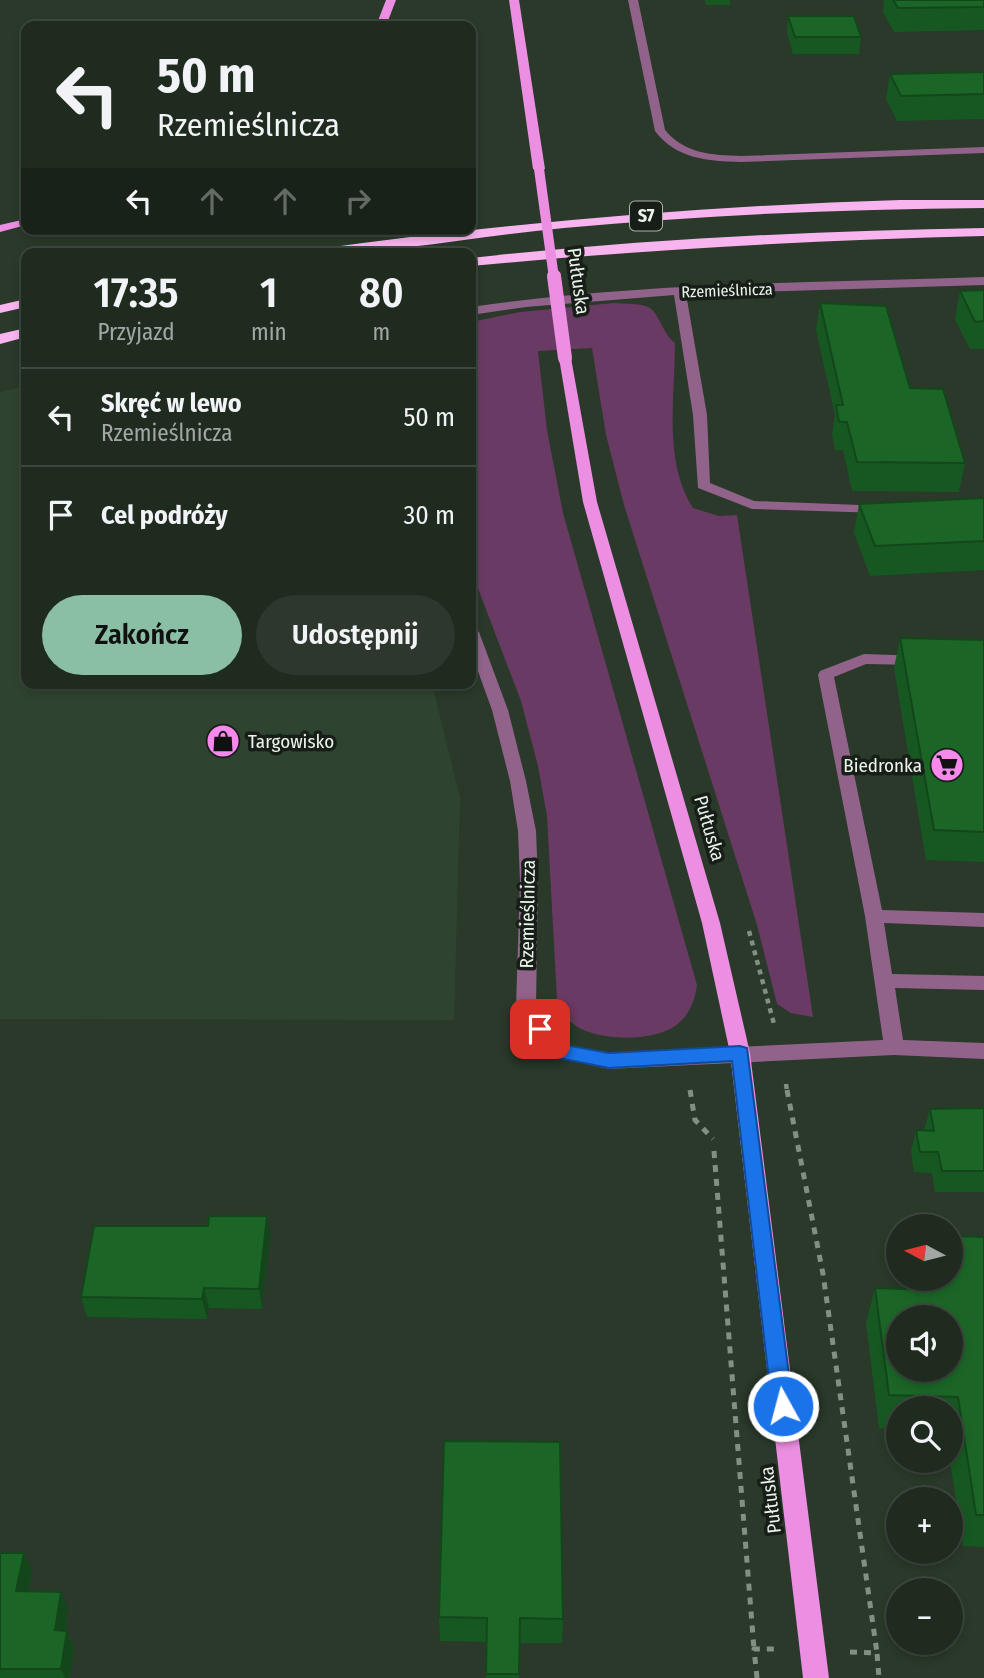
<!DOCTYPE html>
<html lang="pl">
<meta charset="utf-8">
<style>
:root{--surface:#202b20;--page:#2d372d;--text:#f1f3f6;--muted:#a2a7a5;--line:#3d473e;--accent:#8abfa5}
body{margin:0;font-family:"Fira Sans Condensed",sans-serif;background:var(--page);color:var(--text);height:100vh;display:flex;flex-direction:column;font-size:26px;white-space:nowrap}
*{box-sizing:border-box;margin:0}
p{font-size:23px;color:var(--muted)}
.icon{flex:none;width:38px;height:38px;fill:none;stroke:currentColor;stroke-width:2;stroke-linecap:round;stroke-linejoin:round}
.map{position:relative;flex:1;overflow:hidden}
.panel{position:absolute;left:21px;top:248px;width:455px;height:441px;display:flex;flex-direction:column;background:var(--surface);border-radius:14px;box-shadow:0 4px 10px #0003,0 0 0 2px var(--line)}
.panel>*{flex:none}
.banner{position:absolute;left:21px;top:21px;width:455px;height:214px;border-radius:14px;box-shadow:0 4px 10px #0003,0 0 0 2px var(--line);background:#202b20;color:var(--text);overflow:hidden}
.needle{width:46px;rotate:277deg}
.tools{position:absolute;left:886px;top:1214px;display:grid;gap:14px}
.tools a{display:grid;place-items:center;width:77px;height:77px;border-radius:50%;background:var(--surface);box-shadow:0 4px 10px #0003,0 0 0 2px var(--line);font-size:35px}
.pin{position:absolute;display:grid;place-items:center;width:60px;height:60px;color:#fff;margin:-30px;border-radius:14px;box-shadow:0 4px 10px #0006}
.me{position:absolute;width:77px;margin:-38px;rotate:353deg;stroke-linejoin:round;filter:drop-shadow(0 0 5px #0008)}
.turn{display:flex;align-items:center;gap:24px;height:147px;padding:0 21px;font-size:32px}
.turn .icon{width:91px;height:91px;stroke-width:2.5}
.turn b{display:block;font-size:49px;line-height:60px}
.lanes{display:flex;align-items:center;height:66px;padding:0 21px;background:#0003;justify-content:center;gap:35px;direction:ltr}
.lanes .off{opacity:.35}
.eta{display:flex;justify-content:space-evenly;align-items:center;height:119px;text-align:center}
.eta b{font-size:42px;font-weight:600;line-height:49px}
.button{display:flex;gap:14px;margin-top:auto;padding:14px 21px}
.button a{flex:1;height:80px;border-radius:42px;background:var(--accent);color:#111;font-size:28px;font-weight:600;line-height:80px;text-align:center}
.button a+a{background:var(--page);color:var(--text)}
ul{padding:0;list-style:none}
li{display:flex;align-items:center;gap:21px;height:98px;padding:0 21px;border-top:2px solid var(--line)}
li div{flex:1}
li b{display:block;font-size:26px}
li em{font-style:normal}
.map>svg:first-child{display:block}
.built{fill:#2f4430}
.green{fill:#693a64}
.lines{fill:none;stroke-linecap:round;stroke-linejoin:round}
.path-far1{stroke:#838f83;stroke-width:4.5;stroke-dasharray:5 5;stroke-linecap:butt}
.path{stroke:#838f83;stroke-width:5;stroke-dasharray:7 7;stroke-linecap:butt}
.minor{fill:#91638b;fill-rule:evenodd}
.major{fill:#ec8ee2;fill-rule:evenodd}
.highway{fill:#f8b4ef;fill-rule:evenodd}
.major-bridge-far1{stroke:#ec8ee2;stroke-width:10}
.major-bridge{stroke:#ec8ee2;stroke-width:14}
.wall{fill:#175822}
.shaded-wall{fill:#13471b}
.building{fill:#1b6627;stroke:#13471b;stroke-width:2;fill-rule:evenodd}
.route{fill:#1a73e8;stroke:#114b97;stroke-width:2}
.labels{text-anchor:middle;stroke-width:7;stroke-linejoin:round;paint-order:stroke}
.far-street-label{font-size:16px;fill:#eaf4ea;stroke:#171e17}
.shield{fill:#171e17;stroke:#abb4ab;stroke-width:2}
.shield-label{font-size:18px;font-weight:bold;fill:#eaf4ea}
.street-label{font-size:19px;fill:#eaf4ea;stroke:#171e17}
.poi-label{font-size:19px;fill:#eaf4ea;stroke:#171e17;text-anchor:start}
</style>
<div class="map">
<svg width="984" height="1678" viewBox="0 0 984 1678">
<rect width="100%" height="100%" fill="#2a392a"/>
<path class="built" d="M26,386V684H432L460,798L454,1020L0,1019V392Z"/>
<path class="green" d="M614,303C625,304 639,303 648,307C659,312 662,333 675,343C675,397 663,461 693,508L719,516L737,515L813,1017L791,1013L777,1004L757,925L624,505L606,435L592,348L538,351L547,430L563,513L697,985C695,1001 689,1016 675,1026C651,1043 587,1042 568,1019C563,1014 560,1006 557,1000L547,816L538,766L521,701L471,570V322L520,312Z"/>
<g class="lines">
<g class="path-far1">
<path d="M749,931L774,1024"/>
<path d="M786,1084L787,1091"/>
</g>
<g class="path">
<path d="M690,1090L695,1120L713,1139"/>
<path d="M787,1090L823,1274L877,1653"/>
<path d="M714,1151L754,1649"/>
<path d="M850,1652L877,1653L879,1678"/>
<path d="M757,1678L754,1649H778"/>
</g>
<g class="minor">
<path d="M628,0H638L665,130C685,154 712,155 741,156L984,147V153L741,162C708,161 676,159 655,131Z"/>
<path d="M984,277V285L686,294L707,415L710,483L754,501L886,506V512L881,513L752,509L698,488L693,415L674,295L526,307L471,315V307C640,282 813,283 984,277Z"/>
<path d="M471,627L479,632L508,710L526,781L536,831L538,881L536,1006L560,1044L609,1053L883,1040L865,916L818,675L820,671L864,654L923,656L925,660L923,664L917,665L866,664L834,677L882,910L984,913V927L884,923L892,974L984,976V990L895,988L903,1040L984,1043V1059L894,1055L609,1069L547,1055L516,1007L520,881L518,831L510,781L492,710L471,652Z"/>
</g>
<g class="major">
<path d="M386,0H396L386,26H376Z"/>
<path d="M509,0H519L545,169L539,172L533,169Z"/>
<path d="M26,219V225L0,232V225Z"/>
<path d="M565,354L571,358L597,502L720,923L750,1053L829,1678H803L730,1053L702,923L583,502L559,358Z"/>
</g>
<g class="highway">
<path d="M900,200H984V208C844,209 704,215 564,228C477,236 391,254 304,254L311,250C507,223 702,206 900,200Z"/>
<path d="M984,228V236C812,240 642,250 471,266V258C642,239 812,231 984,228Z"/>
<path d="M26,299V307L0,313V305Z"/>
<path d="M26,328V337L0,344V334Z"/>
</g>
<path class="major-bridge-far1" d="M539,169L554,278"/>
<path class="major-bridge" d="M554,276L565,358"/>
</g>
<g class="wall">
<path d="M705,0H730V5H706Z"/>
<path d="M884,0H984V30L894,32L883,12Z"/>
<path d="M788,16L861,37L859,54H793L787,33Z"/>
<path d="M984,72V119L897,121L886,99L890,74Z"/>
<path d="M984,290V349H970L955,319L960,291Z"/>
<path d="M820,303L910,388L965,463L959,492L852,491L843,450H835L832,434L835,415L816,330Z"/>
<path d="M984,498V570L870,576L854,533L859,504Z"/>
<path d="M900,638L984,640V862L926,860L894,668Z"/>
<path d="M984,1108V1192H935L932,1173L914,1172L911,1151L916,1130H924L930,1109Z"/>
<path d="M208,1226L270,1236L262,1309L209,1308L207,1319L87,1317L81,1297Z"/>
<path d="M984,1237V1547L963,1546L950,1461V1409H898V1429L879,1428L866,1323L875,1288L917,1289L916,1279H950Z"/>
<path d="M0,1553L32,1571L28,1591L68,1609L65,1631H67L74,1648L69,1678H0Z"/>
<path d="M439,1617L563,1619L562,1643H519V1678H486V1642L440,1641Z"/>
</g>
<g class="shaded-wall">
<path d="M267,1216L270,1236L262,1309L259,1289Z"/>
<path d="M204,1288L209,1308L207,1319L202,1299Z"/>
<path d="M24,1553L32,1571L24,1609L16,1591Z"/>
<path d="M61,1592L68,1609L62,1648L55,1630Z"/>
<path d="M67,1631L74,1648L69,1678H65L61,1669Z"/>
</g>
<g class="building">
<path d="M893,0H984V7L898,8Z"/>
<path d="M788,16H854L861,37H795Z"/>
<path d="M984,72V94L901,96L890,74Z"/>
<path d="M984,290V321L975,322L960,291Z"/>
<path d="M820,303L886,306L910,388L943,389L965,463L857,462L847,422H839L836,405H843Z"/>
<path d="M984,498V541L875,546L859,504Z"/>
<path d="M900,638L984,640V832L934,830Z"/>
<path d="M984,1108V1171H942L938,1152H920L916,1130L934,1131L930,1109Z"/>
<path d="M209,1216H267L259,1289L204,1288L202,1299L81,1297L94,1226H208Z"/>
<path d="M950,1236L984,1237V1515H976L958,1397L889,1395L875,1288L934,1290L932,1279H950ZM898,1318H950V1370H898Z"/>
<path d="M444,1441L560,1442L563,1619L520,1618L519,1674H486L487,1618L439,1617Z"/>
<path d="M0,1553H24L16,1591L61,1592L55,1630L67,1631L61,1669H0Z"/>
</g>
<path class="route" d="M540,1022L546,1024L560,1044L609,1053L740,1046L747,1048L793,1406L790,1413L783,1415L776,1413L772,1406L732,1061L609,1068L554,1057L548,1055L531,1029L534,1024Z"/>
<defs>
<symbol id="shop-disc" viewBox="-11 -11 22 22"><circle r="9.5" fill="#f788ec" stroke="#171e17"/><path d="M-5-2.5h2.3a2.7 3.5 0 0 1 5.4 0H5L5.5 6h-11ZM-1.5-2.5h3a1.5 2.3 0 0 0-3 0Z" fill="#111"/></symbol>
<symbol id="supermarket-disc" viewBox="-11 -11 22 22"><circle r="9.5" fill="#f788ec" stroke="#171e17"/><path d="M-6-5.5h2.5l.6 2H6L4.5 2H-2.5L-4.4-4H-6ZM-1.5 3.2a1.3 1.3 0 1 0 .1 0ZM3 3.2a1.3 1.3 0 1 0 .1 0Z" fill="#111"/></symbol>
</defs>
<g fill-rule="evenodd">
<use href="#shop-disc" x="204" y="722" width="38" height="38"/>
<use href="#supermarket-disc" x="928" y="746" width="38" height="38"/>
</g>
<g class="labels">
<g class="far-street-label">
<text transform="translate(727 290) rotate(-2)" y="6">Rzemieślnicza</text>
</g>
<rect class="shield" x="630" y="201.5" width="32" height="29" rx="5"/>
<g class="shield-label">
<text x="646" y="222">S7</text>
</g>
<g class="street-label">
<text transform="translate(579 281) rotate(82)" y="7">Pułtuska</text>
<text transform="translate(710 828) rotate(74)" y="7">Pułtuska</text>
<text transform="translate(527 914) rotate(-89)" y="7">Rzemieślnicza</text>
<text transform="translate(770 1500) rotate(-97)" y="7">Pułtuska</text>
</g>
<g class="poi-label">
<text x="248" y="748">Targowisko</text>
<text x="922" y="772" text-anchor="end">Biedronka</text>
</g>
</g>
</svg>
<div class="tools">
<a><svg class="needle" viewBox="-14 -14 28 28"><path d="M0-13l5 13h-10z" fill="#e53935"/><path d="M0 13l5-13h-10z" fill="#a2a7a5"/></svg></a>
<a><svg class="icon" aria-label="sound" viewBox="0 0 24 24"><path d="M4 9h4l5-4v14l-5-4H4zM17 9q2 3 0 6"/></svg></a>
<a><svg class="icon" aria-label="search" viewBox="0 0 24 24"><circle cx="10" cy="10" r="6"/><path d="M15 15l6 6"/></svg></a>
<a>+</a>
<a>−</a>
</div>
<div class="pin" style="left:540px;top:1029px;background:#d93025"><svg class="icon" aria-label="arrive" viewBox="0 0 24 24"><path d="M6 21V4h12l-3 4 3 4H6"/></svg></div>
<svg class="me" style="left:783px;top:1406px" viewBox="-20 -20 40 40"><circle r="17" fill="#1a73e8" stroke="#fff" stroke-width="3"/><path d="M0-11L8 9 0 5-8 9z" fill="#fff"/></svg>
<div class="banner">
<div class="turn"><svg class="icon" aria-label="left" viewBox="0 0 24 24"><path d="M17 20v-9H6M10 6l-5 5 5 5"/></svg><div><b>50 m</b>Rzemieślnicza</div></div>
<div class="lanes"><svg class="icon" aria-label="left" viewBox="0 0 24 24"><path d="M17 20v-9H6M10 6l-5 5 5 5"/></svg><svg class="icon off" aria-label="ahead" viewBox="0 0 24 24"><path d="M12 20V5M6 11l6-6 6 6"/></svg><svg class="icon off" aria-label="ahead" viewBox="0 0 24 24"><path d="M12 20V5M6 11l6-6 6 6"/></svg><svg class="icon off" aria-label="right" viewBox="0 0 24 24"><path d="M7 20v-9h11M14 6l5 5-5 5"/></svg></div>
</div>
<section class="panel">
<div class="eta">
<div><b>17:35</b><p>Przyjazd</p></div>
<div><b>1</b><p>min</p></div>
<div><b>80</b><p>m</p></div>
</div>
<ul>
<li><svg class="icon" aria-label="left" viewBox="0 0 24 24"><path d="M17 20v-9H6M10 6l-5 5 5 5"/></svg><div><b>Skręć w lewo</b><p>Rzemieślnicza</p></div><em>50 m</em></li>
<li><svg class="icon" aria-label="arrive" viewBox="0 0 24 24"><path d="M6 21V4h12l-3 4 3 4H6"/></svg><div><b>Cel podróży</b></div><em>30 m</em></li>
</ul>
<div class="button"><a>Zakończ</a><a>Udostępnij</a></div>
</section>
</div>
